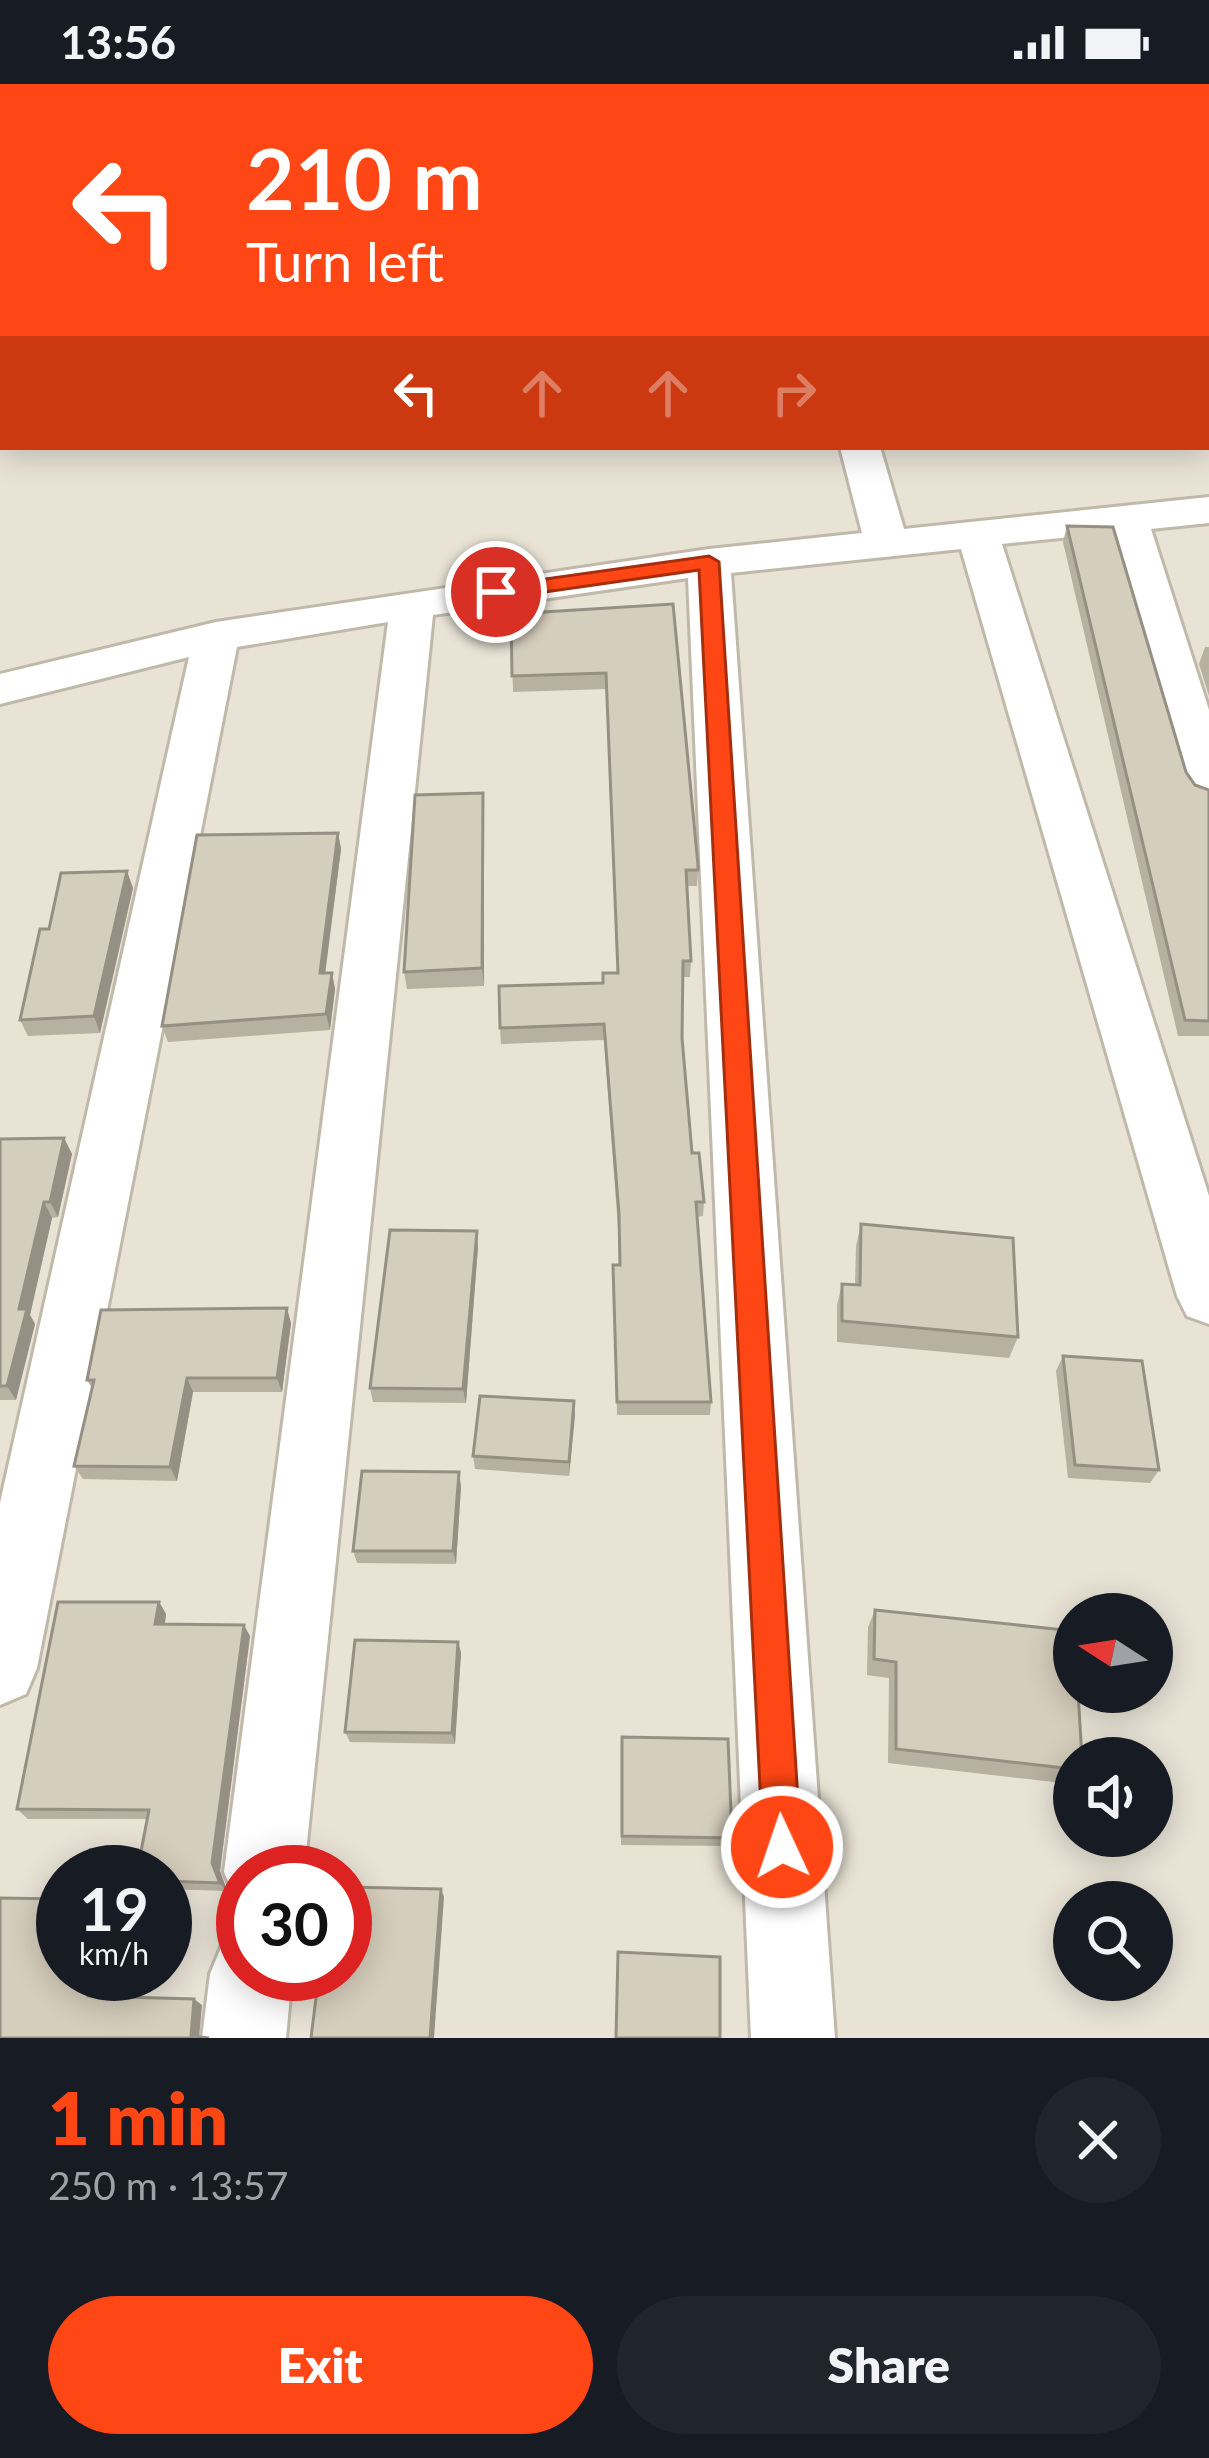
<!DOCTYPE html>
<meta charset="utf-8">
<style>
:root{--surface:#171b24;--page:#20242c;--text:#f1f3f6;--muted:#9ea1a6;--accent:#ff4614}
body{margin:0;font-family:Lato,sans-serif;background:var(--page);color:var(--text);height:100vh;display:flex;flex-direction:column;font-size:45px;white-space:nowrap}
*{box-sizing:border-box;margin:0}
p{font-size:39px;color:var(--muted)}
.icon{flex:none;width:66px;height:66px;fill:none;stroke:currentColor;stroke-width:2;stroke-linecap:round;stroke-linejoin:round}
.map{position:relative;height:1954px;overflow:hidden}
.details{display:flex;flex-direction:column;background:var(--surface);flex:1}
.details>*{flex:none}
.hud{position:absolute;left:0px;top:0px;width:1209px;height:366px;box-shadow:0 6px 30px #0003;background:#ff4614;color:#fff;overflow:hidden}
.needle{width:78px;rotate:282deg}
.tools{position:absolute;left:1053px;top:1509px;display:grid;gap:24px}
.tools a{display:grid;place-items:center;width:120px;height:120px;border-radius:50%;background:var(--surface);box-shadow:0 6px 30px #0003;font-size:60px}
.speed{position:absolute;left:36px;top:1761px;display:flex;gap:24px;font-size:60px;font-weight:700;text-align:center}
.speed>*{display:grid;place-content:center;width:156px;height:156px;border-radius:50%;background:var(--surface);box-shadow:0 6px 30px #0003;line-height:1}
.speed small{font-size:30px;font-weight:400}
.speed .limit{border:18px solid #d22;background:#fff;color:#111}
.pin{position:absolute;display:grid;place-items:center;width:102px;height:102px;color:#fff;margin:-51px;border:6px solid #fff;border-radius:50%;box-shadow:0 3px 12px #0007}
.me{position:absolute;width:132px;margin:-66px;rotate:357deg;stroke-linejoin:round;filter:drop-shadow(0 0 9px #0008)}
.turn{display:flex;align-items:center;gap:42px;height:252px;padding:0 48px;font-size:54px}
.turn .icon{width:156px;height:156px;stroke-width:2.5}
.turn b{display:block;font-size:84px;line-height:102px}
.lanes{display:flex;align-items:center;height:114px;padding:0 48px;background:#0003;justify-content:center;gap:60px;direction:ltr}
.lanes .off{opacity:.35}
.round{display:grid;place-items:center;flex:none;width:126px;height:126px;border-radius:63px;background:var(--page)}
.head{display:flex;align-items:center;justify-content:space-between;height:204px;padding:0 48px}
h1{font-size:72px;font-weight:800;line-height:90px;color:var(--accent)}
.action{display:flex;gap:24px;margin-top:auto;padding:24px 48px}
.action a{flex:1;height:138px;border-radius:72px;background:var(--accent);color:#fff;font-size:48px;font-weight:800;line-height:138px;text-align:center}
.action a+a{background:var(--page);color:var(--text)}
.status{display:flex;justify-content:space-between;align-items:center;height:84px;padding:0 60px;background:var(--surface);direction:ltr}
.status svg{height:33px;fill:currentColor}
.map>svg:first-child{display:block}
.residential{fill:#e8e3d5;fill-rule:evenodd}
.lines{fill:none;stroke-linecap:round;stroke-linejoin:round}
.minor-casing{stroke:#c0b9aa;stroke-width:6}
.minor{fill:#fff;fill-rule:evenodd}
.wall{fill:#b8b1a2}
.shaded-wall{fill:#969084}
.building{fill:#d6cebc;stroke:#969084;stroke-width:3}
.route{fill:#ff4614;stroke:#a62e0d;stroke-width:3}
</style>
<div class="status"><b>13:56</b><svg viewBox="0 0 49 12"><path d="M0 12V9h3v3zM5 12V6h3v6zM10 12V3h3v9zM15 12V0h3v12zM26 1h20v11H26zM47 4h2v5h-2z"/></svg></div>
<div class="map">
<svg width="1209" height="1954" viewBox="0 0 1209 1954">
<rect width="100%" height="100%" fill="#f4f1e7"/>
<path class="residential" d="M0,0H1209V1954H0ZM3,3H1206V363H3ZM1074,1530H1152V1608H1074ZM1074,1674H1152V1752H1074ZM63,1788H165V1890H63ZM243,1788H345V1890H243ZM1074,1818H1152V1896H1074Z"/>
<g class="lines">
<defs>
<g id="minor">
<rect x="774" y="0" width="30" height="3"/>
<rect x="1206" y="77" width="3" height="20"/>
<rect x="1206" y="130" width="3" height="20"/>
<rect x="0" y="258" width="3" height="22"/>
<path d="M840,363H880L904,445L1209,413V439L1151,445L1209,626V720L1192,715L1184,703L1110,449L1002,460L1209,1112V1240L1187,1232L1177,1212L961,465L731,489L835,1954H751L688,494L433,531L304,1788H243V1819L236,1816L224,1788L388,538L237,563L37,1584L26,1610L0,1621V1419L189,573L0,620V590L216,538L709,465L862,449Z"/>
<path d="M243,1852V1890H292L286,1954H202L210,1890L222,1861Z"/>
</g>
</defs>
<use href="#minor" class="minor-casing"/>
<use href="#minor" class="minor"/>
</g>
<g class="wall">
<path d="M1067,442L1186,688L1195,701L1209,706V952H1178L1063,458Z"/>
<path d="M673,520L698,786L697,802H687L691,877L690,893H683L682,954L692,1069L704,1118L703,1132L697,1133L711,1318L710,1331H617L613,1181H619L618,1144L604,956L501,960L500,944L603,899L617,889L606,605L513,608L511,530Z"/>
<path d="M1205,563H1209V612L1199,580Z"/>
<path d="M483,709L484,902L407,905L404,888Z"/>
<path d="M338,749L341,765L325,889H332L335,905L330,946L168,958L162,942Z"/>
<path d="M133,804L100,949L28,952L20,936L49,845Z"/>
<path d="M64,1054L72,1070L58,1133L52,1134L30,1231L35,1240L16,1316H0V1055Z"/>
<path d="M861,1140L1018,1253L1009,1274L837,1258V1221L842,1200H855L856,1162Z"/>
<path d="M478,1163L466,1319L373,1318L370,1304Z"/>
<path d="M291,1239L282,1308H193L177,1397L83,1395L74,1382L92,1304L87,1296Z"/>
<path d="M1063,1272L1159,1386L1150,1399L1068,1394L1056,1287Z"/>
<path d="M574,1317L569,1392L475,1385L473,1372Z"/>
<path d="M461,1402L456,1480L357,1479L353,1467Z"/>
<path d="M159,1518L166,1530L165,1540L250,1552L220,1787L227,1807L165,1805V1788L147,1735H28L17,1725Z"/>
<path d="M875,1526L1074,1674V1697L1071,1700L888,1679L889,1594L867,1591L868,1543Z"/>
<path d="M458,1558L461,1569L455,1660L350,1658L345,1648Z"/>
<path d="M622,1653L732,1754L730,1762L621,1761Z"/>
</g>
<g class="shaded-wall">
<path d="M483,709L484,726V902L482,884Z"/>
<path d="M338,749L341,765L323,906L320,889Z"/>
<path d="M127,787L133,804L100,949L94,932Z"/>
<path d="M332,889L335,905L330,946L326,930Z"/>
<path d="M64,1054L72,1070L58,1133L50,1118Z"/>
<path d="M44,1118L52,1134L30,1231L35,1240L16,1316L7,1302L19,1225Z"/>
<path d="M477,1147L478,1163L466,1319L463,1305Z"/>
<path d="M287,1224L291,1239L282,1308L277,1294Z"/>
<path d="M187,1294L193,1308L177,1397L170,1383Z"/>
<path d="M574,1317L575,1332L569,1392V1378Z"/>
<path d="M459,1388L461,1402L456,1480L453,1467Z"/>
<path d="M159,1518L166,1530L163,1552L155,1540Z"/>
<path d="M244,1541L250,1552L220,1787L227,1807L220,1799L212,1779Z"/>
<path d="M458,1558L461,1569L455,1660L452,1649Z"/>
<path d="M441,1805L444,1813L434,1954H430Z"/>
<path d="M92,1890H103L98,1918L88,1912Z"/>
<path d="M194,1915L202,1921L199,1954L191,1952Z"/>
</g>
<g class="building">
<path d="M1206,41H1209V66L1206,67Z"/>
<path d="M1067,442L1113,443L1186,688L1195,701L1209,706V937L1185,936Z"/>
<path d="M673,520L698,781V786H686L691,877H683L682,954L692,1069H699L704,1118H696L711,1318H617L613,1181H620L619,1130L604,940L500,944L499,902L603,899V889H618L606,589L512,592L511,530Z"/>
<path d="M483,709L482,884L404,888L415,711Z"/>
<path d="M338,749L320,889H332L326,930L162,942L197,751Z"/>
<path d="M127,787L94,932L20,936L40,845H49L61,789Z"/>
<path d="M64,1054L50,1118H44L19,1225H27L7,1302H0V1055Z"/>
<path d="M861,1140L1013,1154L1018,1253L842,1237V1200L860,1201Z"/>
<path d="M390,1146L477,1147L463,1305L370,1304Z"/>
<path d="M287,1224L277,1294H187L170,1383L74,1382L94,1296H87L101,1226Z"/>
<path d="M1063,1272L1142,1277L1159,1386L1075,1381Z"/>
<path d="M480,1312L574,1317L569,1378L473,1372Z"/>
<path d="M362,1387L459,1388L453,1467H353Z"/>
<path d="M58,1518H159L155,1540L244,1541L212,1779L220,1799L165,1797V1788H137L149,1726L17,1725Z"/>
<path d="M875,1526L1074,1547V1608H1078L1082,1674H1074V1685L896,1665V1578L874,1575Z"/>
<path d="M355,1556L458,1558L452,1649L345,1648Z"/>
<path d="M622,1653L728,1655L732,1754L622,1752Z"/>
<path d="M345,1803L441,1805L430,1954H311L319,1890H345Z"/>
<path d="M0,1814L63,1815V1890H92L88,1912L194,1915L191,1952L209,1954H0Z"/>
<path d="M618,1868L720,1873V1954H616Z"/>
</g>
<path class="route" d="M709,472L719,478L801,1763L795,1777L782,1782L769,1777L763,1763L699,486L496,515L486,508L496,502Z"/>
</svg>
<div class="tools">
<a><svg class="needle" viewBox="-14 -14 28 28"><path d="M0-13l5 13h-10z" fill="#e53935"/><path d="M0 13l5-13h-10z" fill="#9ea1a6"/></svg></a>
<a><svg class="icon" aria-label="sound" viewBox="0 0 24 24"><path d="M4 9h4l5-4v14l-5-4H4zM17 9q2 3 0 6"/></svg></a>
<a><svg class="icon" aria-label="search" viewBox="0 0 24 24"><circle cx="10" cy="10" r="6"/><path d="M15 15l6 6"/></svg></a>
</div>
<div class="speed"><div>19<small>km/h</small></div><div class="limit">30</div></div>
<div class="pin" style="left:496px;top:508px;background:#d93025"><svg class="icon" aria-label="arrive" viewBox="0 0 24 24"><path d="M6 21V4h12l-3 4 3 4H6"/></svg></div>
<svg class="me" style="left:782px;top:1763px" viewBox="-20 -20 40 40"><circle r="17" fill="#ff4614" stroke="#fff" stroke-width="3"/><path d="M0-11L8 9 0 5-8 9z" fill="#fff"/></svg>
<div class="hud">
<div class="turn"><svg class="icon" aria-label="left" viewBox="0 0 24 24"><path d="M17 20v-9H6M10 6l-5 5 5 5"/></svg><div><b>210 m</b>Turn left</div></div>
<div class="lanes"><svg class="icon" aria-label="left" viewBox="0 0 24 24"><path d="M17 20v-9H6M10 6l-5 5 5 5"/></svg><svg class="icon off" aria-label="ahead" viewBox="0 0 24 24"><path d="M12 20V5M6 11l6-6 6 6"/></svg><svg class="icon off" aria-label="ahead" viewBox="0 0 24 24"><path d="M12 20V5M6 11l6-6 6 6"/></svg><svg class="icon off" aria-label="right" viewBox="0 0 24 24"><path d="M7 20v-9h11M14 6l5 5-5 5"/></svg></div>
</div>
</div>
<section class="details">
<div class="head"><div><h1>1 min</h1><p>250 m · 13:57</p></div><a class="round"><svg class="icon" aria-label="close" viewBox="0 0 24 24"><path d="M6 6l12 12M18 6L6 18"/></svg></a></div>
<div class="action"><a>Exit</a><a>Share</a></div>
</section>
